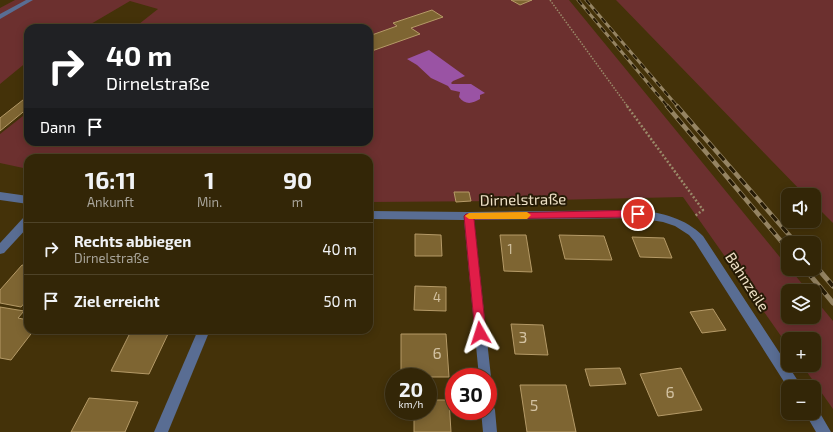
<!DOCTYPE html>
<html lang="de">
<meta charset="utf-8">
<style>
:root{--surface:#332607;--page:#3e3215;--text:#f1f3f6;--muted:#a9a59b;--line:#4e4328}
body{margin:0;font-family:"Exo 2",sans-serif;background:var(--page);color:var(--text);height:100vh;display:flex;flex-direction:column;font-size:15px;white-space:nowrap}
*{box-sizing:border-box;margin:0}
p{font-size:13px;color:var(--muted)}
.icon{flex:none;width:22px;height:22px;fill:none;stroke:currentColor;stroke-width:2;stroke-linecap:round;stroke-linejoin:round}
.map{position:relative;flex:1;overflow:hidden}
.details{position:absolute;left:24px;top:154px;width:349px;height:180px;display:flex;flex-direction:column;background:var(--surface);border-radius:12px;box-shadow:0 2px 10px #0003,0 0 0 1px var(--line)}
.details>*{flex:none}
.top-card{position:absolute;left:24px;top:24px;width:349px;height:122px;border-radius:12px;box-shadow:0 2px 10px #0003,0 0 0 1px var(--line);background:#202124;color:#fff;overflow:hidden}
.buttons{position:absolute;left:781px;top:188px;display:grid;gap:8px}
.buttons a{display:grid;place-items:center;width:40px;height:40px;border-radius:8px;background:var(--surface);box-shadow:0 2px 10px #0003,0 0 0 1px var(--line);font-size:20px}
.speed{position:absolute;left:385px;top:368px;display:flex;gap:8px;font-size:20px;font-weight:700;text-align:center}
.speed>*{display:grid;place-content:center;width:52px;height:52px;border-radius:50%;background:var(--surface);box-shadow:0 2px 10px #0003,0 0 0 1px var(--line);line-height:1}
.speed small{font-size:10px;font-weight:400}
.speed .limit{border:6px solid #d22;background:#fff;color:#111}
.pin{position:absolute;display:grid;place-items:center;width:34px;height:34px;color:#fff;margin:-17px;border:2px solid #fff;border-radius:50%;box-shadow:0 1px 4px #0007}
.me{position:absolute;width:44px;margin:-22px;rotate:354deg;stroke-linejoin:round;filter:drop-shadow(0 0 3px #0008)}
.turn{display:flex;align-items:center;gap:14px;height:84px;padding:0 16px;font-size:18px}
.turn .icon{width:52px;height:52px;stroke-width:2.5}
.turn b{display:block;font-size:28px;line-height:34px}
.then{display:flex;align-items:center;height:38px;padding:0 16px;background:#0003;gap:8px;font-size:15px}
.eta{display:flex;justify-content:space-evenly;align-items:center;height:68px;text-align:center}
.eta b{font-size:24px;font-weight:700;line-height:28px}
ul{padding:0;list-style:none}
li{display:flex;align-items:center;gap:12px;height:52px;padding:0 16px;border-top:1px solid var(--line)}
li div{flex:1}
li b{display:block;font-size:15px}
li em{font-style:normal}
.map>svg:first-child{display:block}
.green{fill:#6c302f}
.water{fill:#9a53a4}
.building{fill:#7e6532;stroke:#b59a67}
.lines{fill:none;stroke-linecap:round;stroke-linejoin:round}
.path-far1{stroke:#9a8a69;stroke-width:1.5;stroke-dasharray:1.5 1.5;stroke-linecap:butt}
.path{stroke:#9a8a69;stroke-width:2.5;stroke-dasharray:2 2;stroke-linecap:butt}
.street{fill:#596d93;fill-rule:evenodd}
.rail-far2-casing{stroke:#958463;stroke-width:3}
.rail-far1-casing{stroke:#958463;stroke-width:4.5}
.rail-casing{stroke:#958463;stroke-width:5}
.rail-far2{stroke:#261b06;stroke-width:2;stroke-dasharray:6;stroke-linecap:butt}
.rail-far1{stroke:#261b06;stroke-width:3;stroke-dasharray:8;stroke-linecap:butt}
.rail{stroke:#261b06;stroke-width:3.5;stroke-dasharray:11;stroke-linecap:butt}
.route{fill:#e11d48;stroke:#92132f}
.slow{fill:#f59e0b}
.labels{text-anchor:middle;stroke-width:4;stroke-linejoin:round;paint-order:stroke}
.number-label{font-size:13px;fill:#d3c2a2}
.street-label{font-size:15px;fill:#efe1c7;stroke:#261b06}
.near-number-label{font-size:16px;fill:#d3c2a2}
</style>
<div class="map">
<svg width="833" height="432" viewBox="0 0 833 432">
<rect width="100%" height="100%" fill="#443209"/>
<g class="green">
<path d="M15,0H569L788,267V269H790L808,291H788V317H814V298L833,321V409L802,365H814V339H788V346L683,197L507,201L369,202V158H28V169L0,163V134L28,112V142H369V28H134L158,9L130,1L84,28H28V61L0,84V8Z"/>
<path d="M616,0H833V223L814,204V195H805Z"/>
</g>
<path class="water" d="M429,50L465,76L453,81L451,83L452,84H471L485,93L480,95V99C472,104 465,105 459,97L460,92L451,90L448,86L431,78L417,65L407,59Z"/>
<g class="building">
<path d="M511,0H532L520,5Z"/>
<path d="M432,10L443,17L411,28L420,34L369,52V36L397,26L393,23Z"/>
<path d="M28,96V108L0,131V118Z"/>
<path d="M454,192H469L471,201L456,202Z"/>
<path d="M415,234L441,235L442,256H415Z"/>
<path d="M500,235H526L532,272L504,271Z"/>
<path d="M559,235L604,236L612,260L565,259Z"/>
<path d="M632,237L664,238L672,258L640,257Z"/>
<path d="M22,265L28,266V299L21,307L0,303V290Z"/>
<path d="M415,286L446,287V311L414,310Z"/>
<path d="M0,307L24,311L18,318L28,320V330H34L11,360L0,358Z"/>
<path d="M713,309L726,330L702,333L690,312Z"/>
<path d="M511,324L543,325L548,355L515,354Z"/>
<path d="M131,331L168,334L149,374L111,371Z"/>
<path d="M401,334H446L449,377H401Z"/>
<path d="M620,368L626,384L590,386L585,369Z"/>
<path d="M681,368L702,410L658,416L640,374Z"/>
<path d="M520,385H566L576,432H527Z"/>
<path d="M89,398L138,402L125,432H71Z"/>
<path d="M428,400H449L451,432H414V411H428Z"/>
</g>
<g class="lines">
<path class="path-far1" d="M550,0L628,107"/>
<path class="path" d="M627,106L703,210L695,216"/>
<g class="street">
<path d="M26,0H33L0,19V14Z"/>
<path d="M0,192L28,196V204L0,200Z"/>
<path d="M638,210C663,213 685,218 703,236L802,387L788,388L695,242L689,235L675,226L663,222L638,218L474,220L491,377L488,382V377H479L464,220L369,219V211L469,212Z"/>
<path d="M28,216V227L4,253L0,254V243L24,217Z"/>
<path d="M198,330H210L168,432H154Z"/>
<path d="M488,403L493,405L495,410L497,432H483L481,411H488Z"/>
<path d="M814,407L817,408L831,432H816L805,413H814Z"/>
</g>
<defs>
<g id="rail-far2">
<path d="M578,0L668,107"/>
<path d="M586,0L678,107"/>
</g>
<g id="rail-far1">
<path d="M667,106L786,247"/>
<path d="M677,106L796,243"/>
</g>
<g id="rail">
<path d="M786,246L788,249"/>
<path d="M814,264L833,286"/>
<path d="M805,269L833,303"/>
</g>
</defs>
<use href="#rail-far2" class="rail-far2-casing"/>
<use href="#rail-far1" class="rail-far1-casing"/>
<use href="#rail" class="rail-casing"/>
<use href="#rail-far2" class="rail-far2"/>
<use href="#rail-far1" class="rail-far1"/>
<use href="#rail" class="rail"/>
</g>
<path class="route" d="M638,210L643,214L638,217L474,219L486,333L484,337L480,338L476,337L475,333L464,216L466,214Z"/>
<path class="slow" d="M527,212L531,215L527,219H469L465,216L469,213Z"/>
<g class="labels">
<g class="number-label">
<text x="510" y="254">1</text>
<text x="437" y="302">4</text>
</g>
<g class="street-label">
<text transform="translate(523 200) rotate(-1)" y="5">Dirnelstraße</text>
<text transform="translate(747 282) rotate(57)" y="5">Bahnzeile</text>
</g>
<g class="near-number-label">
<text x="523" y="343">3</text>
<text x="437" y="359">6</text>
<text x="670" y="398">6</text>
<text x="534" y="411">5</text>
</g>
</g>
</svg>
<div class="buttons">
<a><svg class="icon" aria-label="sound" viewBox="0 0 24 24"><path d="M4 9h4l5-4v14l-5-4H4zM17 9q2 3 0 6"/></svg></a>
<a><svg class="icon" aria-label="search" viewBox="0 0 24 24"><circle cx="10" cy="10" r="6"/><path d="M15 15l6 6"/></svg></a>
<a><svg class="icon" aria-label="layers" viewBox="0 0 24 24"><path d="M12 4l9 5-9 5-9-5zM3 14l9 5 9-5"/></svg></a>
<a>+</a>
<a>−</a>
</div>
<div class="speed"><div>20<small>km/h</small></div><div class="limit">30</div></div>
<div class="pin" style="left:638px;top:214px;background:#d93025"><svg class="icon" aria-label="arrive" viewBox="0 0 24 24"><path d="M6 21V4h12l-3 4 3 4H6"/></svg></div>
<svg class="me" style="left:480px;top:333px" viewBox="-20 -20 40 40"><path d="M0-17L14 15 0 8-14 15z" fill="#e11d48" stroke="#fff" stroke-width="4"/></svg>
<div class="top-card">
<div class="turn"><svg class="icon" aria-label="right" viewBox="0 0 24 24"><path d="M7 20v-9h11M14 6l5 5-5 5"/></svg><div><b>40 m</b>Dirnelstraße</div></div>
<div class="then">Dann<svg class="icon" aria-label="arrive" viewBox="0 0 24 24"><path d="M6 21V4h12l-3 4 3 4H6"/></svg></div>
</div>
<section class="details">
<div class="eta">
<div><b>16:11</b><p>Ankunft</p></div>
<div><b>1</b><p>Min.</p></div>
<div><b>90</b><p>m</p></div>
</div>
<ul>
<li><svg class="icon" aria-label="right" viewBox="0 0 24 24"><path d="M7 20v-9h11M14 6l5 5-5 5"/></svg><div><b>Rechts abbiegen</b><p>Dirnelstraße</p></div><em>40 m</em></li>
<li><svg class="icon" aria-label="arrive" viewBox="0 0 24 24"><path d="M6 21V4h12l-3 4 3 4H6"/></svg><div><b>Ziel erreicht</b></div><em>50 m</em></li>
</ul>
</section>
</div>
